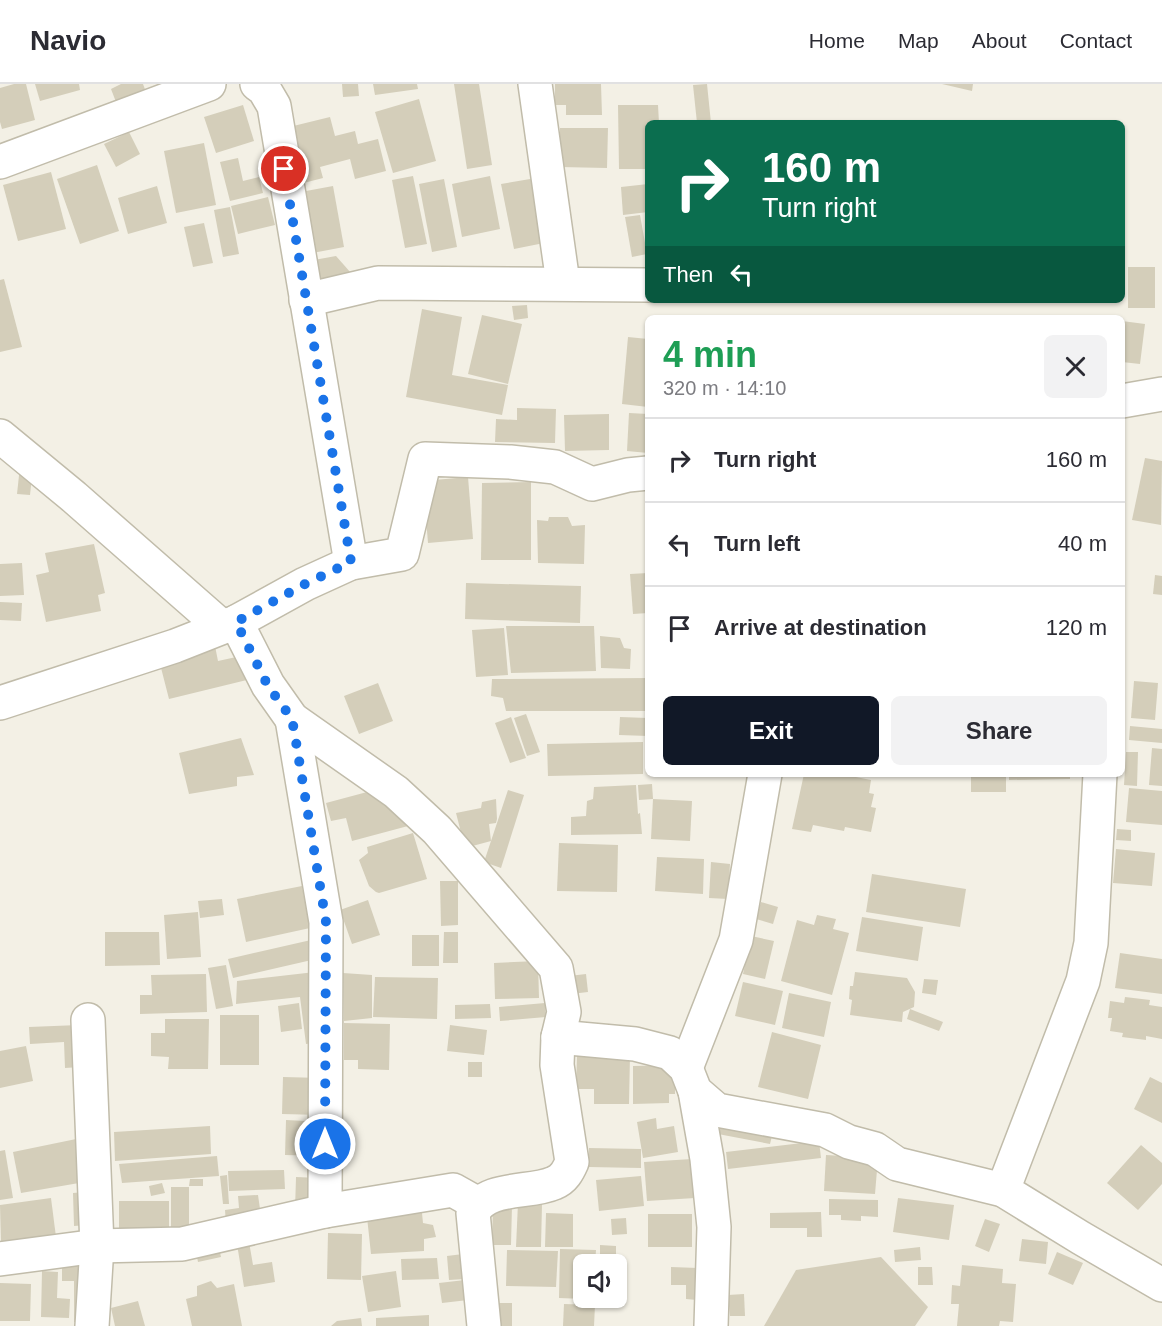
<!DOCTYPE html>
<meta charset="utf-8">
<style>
:root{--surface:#fff;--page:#f2f2f3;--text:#2b2b33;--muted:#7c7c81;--line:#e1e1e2;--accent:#111827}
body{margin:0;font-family:Helvetica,sans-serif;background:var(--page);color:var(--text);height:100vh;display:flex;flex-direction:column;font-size:22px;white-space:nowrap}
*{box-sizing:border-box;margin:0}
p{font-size:20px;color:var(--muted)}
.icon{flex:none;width:33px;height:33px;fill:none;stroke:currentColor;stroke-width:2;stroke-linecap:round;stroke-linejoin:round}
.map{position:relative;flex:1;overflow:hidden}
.drawer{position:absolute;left:645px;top:231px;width:480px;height:462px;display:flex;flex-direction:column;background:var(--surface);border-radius:9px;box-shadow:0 2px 4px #0004}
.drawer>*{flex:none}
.banner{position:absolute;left:645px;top:36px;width:480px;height:183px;border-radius:9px;box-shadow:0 2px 4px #0004;background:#0b6e4f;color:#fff;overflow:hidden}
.tools{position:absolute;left:573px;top:1170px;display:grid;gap:12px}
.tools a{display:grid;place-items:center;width:54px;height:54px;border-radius:9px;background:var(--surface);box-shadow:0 2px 4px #0004;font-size:30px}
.pin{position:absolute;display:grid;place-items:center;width:51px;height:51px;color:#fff;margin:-26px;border:3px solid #fff;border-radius:50%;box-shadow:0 2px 6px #0007}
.me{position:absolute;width:66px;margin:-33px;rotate:0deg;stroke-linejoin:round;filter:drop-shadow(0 0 4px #0008)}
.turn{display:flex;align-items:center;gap:21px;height:126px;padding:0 18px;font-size:27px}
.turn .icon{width:78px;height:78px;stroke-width:2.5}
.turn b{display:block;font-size:42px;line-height:51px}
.then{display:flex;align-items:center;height:57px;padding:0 18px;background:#0003;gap:12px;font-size:22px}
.round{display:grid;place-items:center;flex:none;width:63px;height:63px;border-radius:9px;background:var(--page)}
.summary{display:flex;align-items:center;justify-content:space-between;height:102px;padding:0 18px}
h1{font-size:36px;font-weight:600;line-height:45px;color:#1e9e55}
.cta{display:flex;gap:12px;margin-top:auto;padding:12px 18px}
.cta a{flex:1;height:69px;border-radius:9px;background:var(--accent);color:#fff;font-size:24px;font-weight:600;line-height:69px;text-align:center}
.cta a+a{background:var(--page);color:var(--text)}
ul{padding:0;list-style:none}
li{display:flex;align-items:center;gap:18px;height:84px;padding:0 18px;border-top:2px solid var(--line)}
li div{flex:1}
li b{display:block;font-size:22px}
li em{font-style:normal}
header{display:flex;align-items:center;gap:36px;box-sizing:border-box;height:84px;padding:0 30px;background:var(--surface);border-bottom:2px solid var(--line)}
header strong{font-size:28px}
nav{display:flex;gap:33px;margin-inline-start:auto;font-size:21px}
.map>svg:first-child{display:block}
.building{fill:#d4ceba}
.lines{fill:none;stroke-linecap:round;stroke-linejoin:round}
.minor-casing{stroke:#c1bcaa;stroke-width:36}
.minor{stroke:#fff;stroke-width:33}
.route{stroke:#1a73e8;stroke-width:10;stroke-dasharray:0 18}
</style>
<header>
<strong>Navio</strong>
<nav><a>Home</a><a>Map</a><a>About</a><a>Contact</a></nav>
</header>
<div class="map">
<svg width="1162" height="1242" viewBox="0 0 1162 1242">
<rect width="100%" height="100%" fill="#f3f0e5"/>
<g class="building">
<path d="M14,0H26L35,36L2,45L0,38V4Z"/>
<path d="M35,0H79L80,6L40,17Z"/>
<path d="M121,0H143L146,8L116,18L111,5Z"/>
<path d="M342,0H358L359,12L343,13Z"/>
<path d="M373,0H417L418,5L375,11Z"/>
<path d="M454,0H479L492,81L467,85Z"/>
<path d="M555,0H601L602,31H566V21H555Z"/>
<path d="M707,0L711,39H697L693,1Z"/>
<path d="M942,0H973L972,7Z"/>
<path d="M419,15L436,77L393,89L375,28Z"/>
<path d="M243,21L254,57L216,69L204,33Z"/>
<path d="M618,21H658L659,39H648V85H619Z"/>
<path d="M330,33L335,52L355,47L358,60L378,55L386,87L355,95L350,75L320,83L323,94L292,102L277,46Z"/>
<path d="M560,44H608L607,84L560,83Z"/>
<path d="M129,48L140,70L116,83L104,60Z"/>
<path d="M204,59L216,121L176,129L164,67Z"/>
<path d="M238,74L243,97L259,93L263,109L230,117L220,78Z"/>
<path d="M97,81L119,147L80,160L57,95Z"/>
<path d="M51,88L66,145L18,157L3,101Z"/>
<path d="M413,92L427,160L405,164L392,96Z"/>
<path d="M490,92L500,145L462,153L452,100Z"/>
<path d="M536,94L549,158L514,165L501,100Z"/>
<path d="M444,95L457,163L432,168L419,100Z"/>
<path d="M648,100V128L623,131L621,103Z"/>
<path d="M157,102L167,139L128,150L118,114Z"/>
<path d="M333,102L344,163L302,171L290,110Z"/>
<path d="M268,113L275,141L238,150L231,122Z"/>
<path d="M230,123L239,170L223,173L214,126Z"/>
<path d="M640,131L647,170L632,173L625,133Z"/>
<path d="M204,139L213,179L193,183L184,143Z"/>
<path d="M336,172L358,197L310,203L303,178Z"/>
<rect x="1128" y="183" width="27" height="41"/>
<path d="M4,195L22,263L0,268V196Z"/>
<path d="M527,221L528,234L514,236L512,222Z"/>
<path d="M422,225L462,233L452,291L508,301L502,331L406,313Z"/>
<path d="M482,231L522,240L508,300L468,290Z"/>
<path d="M1122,237L1145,240L1140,280L1122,278Z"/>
<path d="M628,253L648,255V323L622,320Z"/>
<path d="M517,324L556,325L555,359L495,358L496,335L517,336Z"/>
<path d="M629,329L648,330V369L627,367Z"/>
<path d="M609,330V366L565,367L564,331Z"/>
<path d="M21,373L34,374L30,411L17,410Z"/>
<path d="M1145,374L1162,377L1161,441L1132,436Z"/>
<path d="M468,393L473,455L428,459L423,397Z"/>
<path d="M531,398V476H481L482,399Z"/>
<path d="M549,433H568L572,442L585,441L584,480L538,479L537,436L548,437Z"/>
<path d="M94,460L105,509L98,511L101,527L46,538L36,491L49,488L45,469Z"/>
<path d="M22,479L24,511L0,512V480Z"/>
<path d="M648,489V529L633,530L630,490Z"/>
<path d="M1155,491L1162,492V511L1153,510Z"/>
<path d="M466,499L581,502L580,539L465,535Z"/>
<path d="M0,518L22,519L21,537L0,536Z"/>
<path d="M506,542H594L596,587L511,589Z"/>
<path d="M504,544L508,591L476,593L472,546Z"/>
<path d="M600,552L620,554L624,564L631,565L630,585L601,584Z"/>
<path d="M215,562L218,577L250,570L255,594L169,615L159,576Z"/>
<path d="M648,594V627H506L503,614L491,612L492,595Z"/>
<path d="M1134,597L1158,599L1155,636L1131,634Z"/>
<path d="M378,599L393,637L359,650L344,612Z"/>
<path d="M526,630L540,668L527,672L514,634Z"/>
<path d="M511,633L526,674L510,679L495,639Z"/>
<path d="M620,633L648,634V652L619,651Z"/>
<path d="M1130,642L1162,645V659L1129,656Z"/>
<path d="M241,654L254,691L237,693V702L189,710L179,669Z"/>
<path d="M643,658V690L548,692L547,660Z"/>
<path d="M1152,664L1162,665V702L1149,701Z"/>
<path d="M1126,668H1138L1137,702L1124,701Z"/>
<path d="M804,690H841L871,696L869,709L874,710L871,723L876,724L871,748L845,743L844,747L813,741L811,748L792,745Z"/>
<rect x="971" y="690" width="35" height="18"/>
<path d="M1009,690H1070V695L1009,696Z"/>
<path d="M397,700L408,742L352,757L346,734L331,737L326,719Z"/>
<path d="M652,700L653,715L639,716L638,701Z"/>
<path d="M636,701L638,730L640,729L642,750L571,751V733L586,732L587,717L593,715L594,703Z"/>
<path d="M1129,704L1162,707V741L1126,738Z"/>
<path d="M508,706L524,711L501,784L484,778Z"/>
<path d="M496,715L497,735L496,739L489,740L491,757L465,764L456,729L481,724L482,718Z"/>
<path d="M653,715L692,717L690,757L651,755Z"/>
<path d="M1117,745L1131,746V757L1116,756Z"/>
<path d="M413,749L427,795L379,809L376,808L369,802L359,776L368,769L367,763Z"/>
<path d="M559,759L618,761L617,808L557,807Z"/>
<path d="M1116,765L1155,769L1152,802L1113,799Z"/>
<path d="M657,773L704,775L703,810L655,807Z"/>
<path d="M711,778L730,780L728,815L709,814Z"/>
<path d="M872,790L966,805L960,843L866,828Z"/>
<path d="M440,797H458V841L441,842Z"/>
<path d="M302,802L310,844L246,858L237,815Z"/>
<path d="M222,815L224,831L200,834L198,817Z"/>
<path d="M368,816L380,851L352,860L340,826Z"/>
<path d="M761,818L778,823L773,840L756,835Z"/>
<path d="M198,828L201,873L167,875L164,831Z"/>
<path d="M817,831L836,835L833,845L849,849L832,911L781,897L797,836L814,841Z"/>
<path d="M862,833L923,843L918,877L856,867Z"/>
<path d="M105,848H159L160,881L105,882Z"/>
<path d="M444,848H458V879H443Z"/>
<rect x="412" y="851" width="27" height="31"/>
<path d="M751,852L774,857L765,895L743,890Z"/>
<path d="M311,856L316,875L233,894L228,875Z"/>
<path d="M1120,869L1162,875V910L1115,904Z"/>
<path d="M538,877L539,914L495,915L494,879Z"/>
<path d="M226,881L233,922L216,925L208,884Z"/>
<path d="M315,888L321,958L306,960L300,913L236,920L237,897Z"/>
<path d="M855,888L907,894L915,908L914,923L903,928L902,938L850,931L852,916L849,915L850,902H853Z"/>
<path d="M343,889L372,891V934L344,937Z"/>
<path d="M206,890L207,928L140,930V911H152L151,891Z"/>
<path d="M586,890L588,908L571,910L569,892Z"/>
<path d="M375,893L438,894L437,935L373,933Z"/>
<path d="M924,895L938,896L936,911L922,909Z"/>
<path d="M743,898L783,907L775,941L735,932Z"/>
<path d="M789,909L831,918L824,953L782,944Z"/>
<path d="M1125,913L1150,916L1149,921L1162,923V955L1146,952V956L1122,953L1123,949L1110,947L1112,934H1108L1110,917L1124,919Z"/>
<path d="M299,919L302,945L281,948L278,922Z"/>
<path d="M545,919L546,933L500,937L499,923Z"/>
<path d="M490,920L491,934L455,935V921Z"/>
<path d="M910,925L943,938L939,947L907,935Z"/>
<rect x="220" y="931" width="39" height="50"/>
<path d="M165,935H209L208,985H168L169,973L151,972V949H165Z"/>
<path d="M344,939L390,940L389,986L358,985V976H344Z"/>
<path d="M79,941L80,983L65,984L64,958L30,960L29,943Z"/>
<path d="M450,941L487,946L484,971L447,967Z"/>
<path d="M772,948L821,961L808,1015L758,1003Z"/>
<path d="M26,962L33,997L0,1004V967Z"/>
<path d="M577,971H630L629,1020H594V1005H576Z"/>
<rect x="468" y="978" width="14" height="15"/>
<path d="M675,981V1010H669V1019L633,1020V982Z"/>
<path d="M283,993L322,994L321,1031L282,1030Z"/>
<path d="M1150,993L1162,999V1039L1134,1025Z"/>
<path d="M656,1034L657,1045L674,1042L678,1068L643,1074L637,1038Z"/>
<path d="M286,1036L325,1038L324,1072L285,1071Z"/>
<path d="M721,1038L773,1048L770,1060L718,1050Z"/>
<path d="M210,1042L211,1070L115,1077L114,1048Z"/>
<path d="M81,1054L79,1099L21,1109L13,1068Z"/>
<path d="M819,1057L821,1074L728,1085L726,1068Z"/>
<path d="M1141,1061L1162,1079V1100L1138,1126L1107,1099Z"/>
<path d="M589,1064L641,1065V1084L589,1083Z"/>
<path d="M5,1066L13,1114L0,1116V1067Z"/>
<path d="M826,1071L878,1074L875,1110L824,1107Z"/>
<path d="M217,1072L219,1092L122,1099L119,1080Z"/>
<path d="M692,1075L695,1114L647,1117L644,1078Z"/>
<path d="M284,1086L285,1105L229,1107L228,1087Z"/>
<path d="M227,1091L229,1120H223L220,1092Z"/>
<path d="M641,1092L644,1122L599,1127L596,1096Z"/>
<path d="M296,1093L319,1094V1126L295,1125Z"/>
<path d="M190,1095H203V1102H189Z"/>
<path d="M162,1099L165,1109L151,1112L149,1102Z"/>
<rect x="171" y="1103" width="18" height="46"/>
<path d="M85,1108L87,1141L74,1142L73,1109Z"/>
<path d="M258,1111L262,1139L226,1140L225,1126L239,1124L238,1112Z"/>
<path d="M51,1114L56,1153L1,1159L0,1121Z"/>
<path d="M898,1114L954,1121L949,1156L893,1148Z"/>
<path d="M829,1115L878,1116V1133L861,1132V1137L841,1136V1131H829Z"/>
<rect x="119" y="1117" width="50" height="37"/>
<path d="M518,1119L542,1120L541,1163H516Z"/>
<path d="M493,1120L512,1121L511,1161H492Z"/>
<path d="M821,1128L822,1153H807V1144H770V1129Z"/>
<path d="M422,1129L423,1139L433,1141L436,1153L424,1155V1167L371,1170L367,1133Z"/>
<path d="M546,1129L573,1130V1163H545Z"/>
<rect x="648" y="1130" width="44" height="33"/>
<path d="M626,1134L627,1150L612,1151L611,1135Z"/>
<path d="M985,1135L1000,1140L989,1168L975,1162Z"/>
<path d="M328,1149L362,1150L361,1196L327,1195Z"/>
<path d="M248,1152L253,1181L272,1178L275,1198L244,1203L236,1154Z"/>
<path d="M1022,1155L1048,1158L1046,1180L1019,1177Z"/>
<path d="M218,1159L221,1173L198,1178L195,1164Z"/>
<path d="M600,1161L616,1162V1180H600Z"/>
<path d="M920,1163L921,1176L895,1178L894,1166Z"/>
<path d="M560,1165L596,1166L595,1180H584V1215L559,1214Z"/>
<path d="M507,1166L558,1167L556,1203L506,1202Z"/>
<path d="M1057,1168L1083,1179L1073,1201L1048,1190Z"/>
<path d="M463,1170L465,1195L449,1196L447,1172Z"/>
<path d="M881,1173L928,1223L915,1242H764L796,1186Z"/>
<path d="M437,1174L439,1195L402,1196L401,1175Z"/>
<path d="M62,1179H91V1238H74V1197H62Z"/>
<path d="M962,1181L1003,1185L1002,1199L1016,1200L1013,1238L1000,1237L999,1242H957L959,1220H951L952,1201L960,1202Z"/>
<path d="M671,1183L698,1184L697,1216L686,1215V1201H671Z"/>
<path d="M918,1183H932L933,1201H918Z"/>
<path d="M42,1187L58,1188L57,1214L70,1215L69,1234L41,1233Z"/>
<path d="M396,1187L401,1223L368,1228L362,1192Z"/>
<path d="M465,1196L468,1216L442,1219L439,1199Z"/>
<path d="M211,1197L217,1204L234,1200L242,1242H192L186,1215L197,1212V1202Z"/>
<path d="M0,1199L31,1200L30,1237H0Z"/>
<path d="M744,1210L745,1232H730L728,1211Z"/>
<path d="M138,1217L145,1242H115L111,1224Z"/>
<rect x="497" y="1219" width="15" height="23"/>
<path d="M564,1220L595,1221L594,1242H563Z"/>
<path d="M429,1231V1242H376V1234Z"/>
<path d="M361,1234L362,1242H331L337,1237Z"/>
</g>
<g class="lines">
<defs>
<g id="minor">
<path d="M257,0L264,5L274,22L351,479"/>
<path d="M535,0L563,199"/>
<path d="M0,78L209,0"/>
<path d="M306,216L378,199L648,201"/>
<path d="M1122,317L1162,310"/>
<path d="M0,352L74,413L222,543"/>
<path d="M236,538L268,601L292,635L396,708L437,746L556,884L564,928L558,953L557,981L572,1078C568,1087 564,1095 554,1099C530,1110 486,1101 473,1129L484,1242"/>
<path d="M0,619L175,562L236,538L305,500L351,479L402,470L425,375L510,378L555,383L592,400L628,391L648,389"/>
<path d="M292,635L326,838L325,1127"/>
<path d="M88,936L97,1162L92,1242"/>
<path d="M558,953L635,960L670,969L686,984L695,1007L717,1026L825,1046L849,1058L875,1065L897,1080L1003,1106L1081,1154L1162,1201"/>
<path d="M686,984L736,856L765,690"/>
<path d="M695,1007L707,1075L714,1143L711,1242"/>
<path d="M1003,1106L1083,897L1091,859L1100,690"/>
<path d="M0,1175L97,1162L182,1160L325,1127L453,1106L478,1120"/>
</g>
</defs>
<use href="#minor" class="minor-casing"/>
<use href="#minor" class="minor"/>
</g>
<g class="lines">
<path class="route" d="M284,85L351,478L305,500L236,538L268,602L292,635L296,658L326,838L325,1060"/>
</g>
</svg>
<div class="tools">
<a><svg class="icon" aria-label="sound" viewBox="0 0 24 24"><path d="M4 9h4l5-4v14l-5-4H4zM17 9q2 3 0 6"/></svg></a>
</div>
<div class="pin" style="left:284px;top:85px;background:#d93025"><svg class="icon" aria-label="arrive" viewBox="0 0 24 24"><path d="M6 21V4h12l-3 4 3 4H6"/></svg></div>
<svg class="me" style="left:325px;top:1060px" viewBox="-20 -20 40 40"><circle r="17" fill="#1a73e8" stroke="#fff" stroke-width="3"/><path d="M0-11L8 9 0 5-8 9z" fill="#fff"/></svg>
<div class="banner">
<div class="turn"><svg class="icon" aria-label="right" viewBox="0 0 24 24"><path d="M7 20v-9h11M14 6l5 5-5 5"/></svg><div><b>160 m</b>Turn right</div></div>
<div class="then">Then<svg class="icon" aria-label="left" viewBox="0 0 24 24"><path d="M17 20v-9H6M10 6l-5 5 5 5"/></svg></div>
</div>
<section class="drawer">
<div class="summary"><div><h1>4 min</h1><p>320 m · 14:10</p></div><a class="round"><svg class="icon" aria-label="close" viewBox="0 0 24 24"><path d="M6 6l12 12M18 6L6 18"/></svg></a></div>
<ul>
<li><svg class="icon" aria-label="right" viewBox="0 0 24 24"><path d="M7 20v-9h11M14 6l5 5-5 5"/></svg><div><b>Turn right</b></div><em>160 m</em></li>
<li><svg class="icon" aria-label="left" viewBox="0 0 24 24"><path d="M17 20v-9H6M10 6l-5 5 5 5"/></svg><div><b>Turn left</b></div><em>40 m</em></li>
<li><svg class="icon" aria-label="arrive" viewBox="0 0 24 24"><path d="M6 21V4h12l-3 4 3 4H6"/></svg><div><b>Arrive at destination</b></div><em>120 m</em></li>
</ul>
<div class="cta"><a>Exit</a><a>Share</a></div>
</section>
</div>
